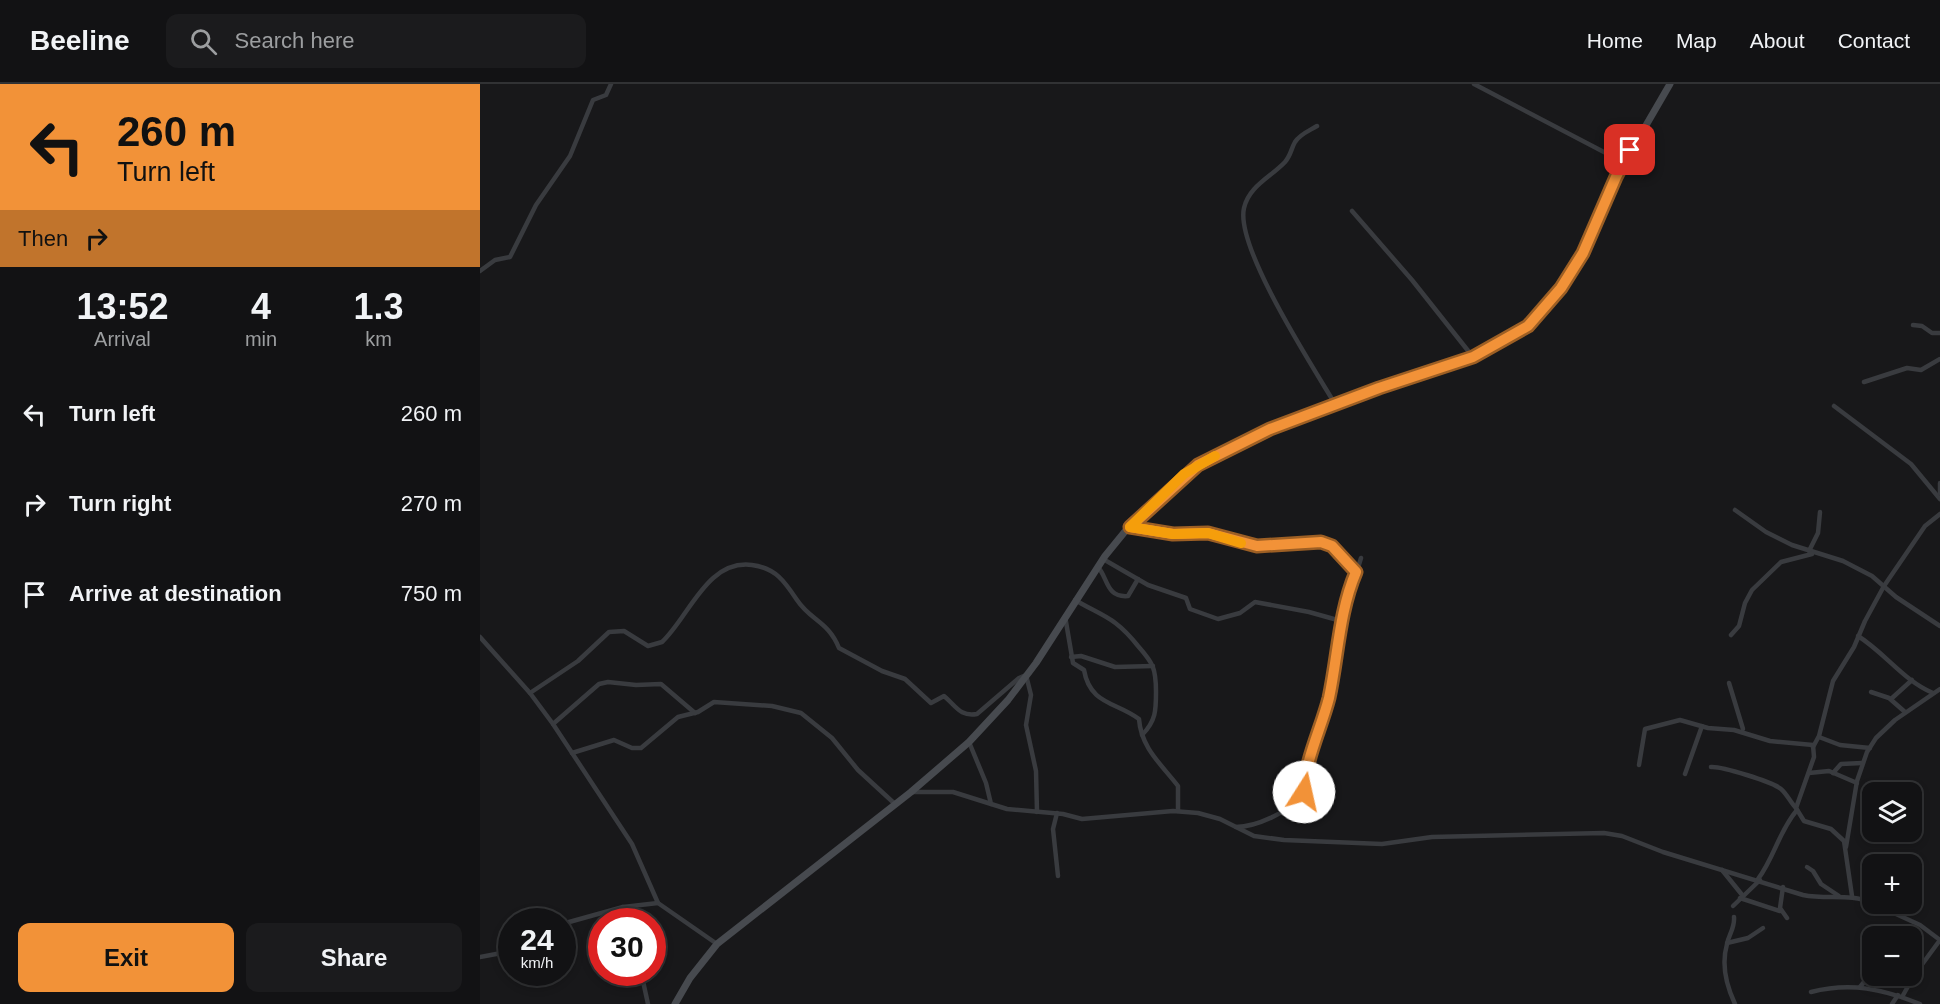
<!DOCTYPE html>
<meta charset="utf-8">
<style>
:root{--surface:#121214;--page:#1b1b1d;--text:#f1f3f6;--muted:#9c9ea0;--line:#313234;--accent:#f29238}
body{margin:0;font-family:Helvetica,sans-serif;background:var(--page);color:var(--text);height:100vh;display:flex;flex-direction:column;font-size:22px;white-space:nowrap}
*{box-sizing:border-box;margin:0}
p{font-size:20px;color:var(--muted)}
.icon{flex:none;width:33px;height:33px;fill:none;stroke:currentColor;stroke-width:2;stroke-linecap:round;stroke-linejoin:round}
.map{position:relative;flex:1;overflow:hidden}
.panel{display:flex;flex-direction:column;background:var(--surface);width:480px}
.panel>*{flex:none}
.hud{background:#f29238;color:#111;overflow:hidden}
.tools{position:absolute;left:1382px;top:698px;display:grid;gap:12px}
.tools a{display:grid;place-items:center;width:60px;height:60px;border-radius:12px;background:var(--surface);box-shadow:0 3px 9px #0003,0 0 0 2px var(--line);font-size:30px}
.speed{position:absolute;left:18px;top:824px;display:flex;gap:12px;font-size:30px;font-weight:700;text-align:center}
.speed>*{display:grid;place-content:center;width:78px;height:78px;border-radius:50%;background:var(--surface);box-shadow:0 3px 9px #0003,0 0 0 2px var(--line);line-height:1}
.speed small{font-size:15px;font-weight:400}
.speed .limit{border:9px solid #d22;background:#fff;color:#111}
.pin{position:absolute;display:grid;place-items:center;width:51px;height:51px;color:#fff;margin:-26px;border-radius:12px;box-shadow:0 3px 9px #0006}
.me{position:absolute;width:66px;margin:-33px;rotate:10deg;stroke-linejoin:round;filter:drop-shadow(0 0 4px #0008)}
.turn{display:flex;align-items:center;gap:21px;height:126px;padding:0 18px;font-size:27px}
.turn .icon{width:78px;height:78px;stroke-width:2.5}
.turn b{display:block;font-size:42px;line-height:51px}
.then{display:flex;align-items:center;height:57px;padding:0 18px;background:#0003;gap:12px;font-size:22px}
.eta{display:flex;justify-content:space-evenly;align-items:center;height:102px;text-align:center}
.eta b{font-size:36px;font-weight:600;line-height:42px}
.action{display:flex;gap:12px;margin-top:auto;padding:12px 18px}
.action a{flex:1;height:69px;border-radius:12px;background:var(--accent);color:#111;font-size:24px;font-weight:600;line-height:69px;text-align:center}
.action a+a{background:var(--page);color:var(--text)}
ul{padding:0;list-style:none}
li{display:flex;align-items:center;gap:18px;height:90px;padding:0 18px}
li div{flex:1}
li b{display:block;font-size:22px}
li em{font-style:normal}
header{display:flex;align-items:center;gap:36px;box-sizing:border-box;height:84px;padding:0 30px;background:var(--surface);border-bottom:2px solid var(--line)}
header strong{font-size:28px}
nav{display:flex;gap:33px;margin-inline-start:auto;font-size:21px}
.search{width:420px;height:54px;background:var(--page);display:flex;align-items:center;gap:15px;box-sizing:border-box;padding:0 21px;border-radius:12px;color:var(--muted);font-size:22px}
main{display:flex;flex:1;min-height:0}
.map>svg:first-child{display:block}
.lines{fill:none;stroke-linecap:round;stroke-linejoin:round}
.street{stroke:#393b3f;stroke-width:4.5}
.secondary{stroke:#474a4f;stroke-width:7}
.route-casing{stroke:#9d5f24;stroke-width:15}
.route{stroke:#f29238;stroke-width:10}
.slow{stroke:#f59e0b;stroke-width:10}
</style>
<header>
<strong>Beeline</strong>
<div class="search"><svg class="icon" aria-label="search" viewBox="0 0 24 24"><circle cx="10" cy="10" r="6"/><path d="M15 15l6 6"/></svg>Search here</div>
<nav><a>Home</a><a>Map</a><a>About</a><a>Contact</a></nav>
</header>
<main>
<section class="panel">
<div class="hud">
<div class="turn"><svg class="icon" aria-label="left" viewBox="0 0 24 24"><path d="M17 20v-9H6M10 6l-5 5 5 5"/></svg><div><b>260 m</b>Turn left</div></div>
<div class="then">Then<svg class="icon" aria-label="right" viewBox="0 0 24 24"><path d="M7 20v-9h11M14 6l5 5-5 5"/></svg></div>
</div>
<div class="eta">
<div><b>13:52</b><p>Arrival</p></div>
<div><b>4</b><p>min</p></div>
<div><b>1.3</b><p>km</p></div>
</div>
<ul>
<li><svg class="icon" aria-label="left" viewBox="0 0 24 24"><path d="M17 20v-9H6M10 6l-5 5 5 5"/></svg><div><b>Turn left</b></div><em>260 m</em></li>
<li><svg class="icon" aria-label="right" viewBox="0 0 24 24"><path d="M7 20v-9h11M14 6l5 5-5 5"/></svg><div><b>Turn right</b></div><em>270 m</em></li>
<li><svg class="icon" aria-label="arrive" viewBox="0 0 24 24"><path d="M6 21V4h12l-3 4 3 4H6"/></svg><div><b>Arrive at destination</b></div><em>750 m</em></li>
</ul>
<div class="action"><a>Exit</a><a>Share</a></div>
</section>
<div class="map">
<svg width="1460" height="920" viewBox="0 0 1460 920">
<rect width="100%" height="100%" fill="#18181a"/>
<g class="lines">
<g class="street">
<path d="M994,0L1143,78"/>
<path d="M837,42C829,47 820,50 815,58C811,65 811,71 805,78C791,93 769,102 764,124C755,163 833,283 855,320"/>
<path d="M872,127L932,196L993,273"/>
<path d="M0,187L15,176L30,173L56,121L90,72L113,16L126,11L131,0"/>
<path d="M1433,241L1442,242L1452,249H1460"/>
<path d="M1384,298L1427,284L1441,286L1460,275"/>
<path d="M1354,322L1431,380L1460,415"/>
<path d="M1460,399V409"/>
<path d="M1255,426L1286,448L1312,461L1363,477L1392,492L1416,513L1460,542"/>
<path d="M650,443L693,450L728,449L777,462L832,458L849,460L876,488"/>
<path d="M1329,467L1338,449L1340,428"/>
<path d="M623,475L668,501L706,514L710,525L738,535L760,529L775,518L829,528L861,537"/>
<path d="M618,483C628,494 626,514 648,512L658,495"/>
<path d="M595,516C624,533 635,533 658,562C673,579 676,584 676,608C676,626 676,637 662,651"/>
<path d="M585,532L593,579L604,586C610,621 637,618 659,635C661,664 682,681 698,702V727"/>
<path d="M1251,551L1259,542L1265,519L1272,506L1301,478L1332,470"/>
<path d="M1378,552C1405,569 1424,597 1453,609"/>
<path d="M0,553L50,609L73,640L152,760L178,819L237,860"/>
<path d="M591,573L601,572L635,583L673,582"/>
<path d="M1249,599L1263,645"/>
<path d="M1391,608L1409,614L1425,628"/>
<path d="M50,609L98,577L129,548L144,547L168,562L182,558C209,533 227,475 272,481C296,484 305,498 317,516C331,537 348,537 359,564L402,587L425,595L451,619L464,612C476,622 480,633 497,630L539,594L546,591L551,611L546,641L556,687L557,728"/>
<path d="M1411,615L1432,596"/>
<path d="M73,640L119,600L128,598L156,601L181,600L215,629"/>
<path d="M1339,653L1360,661L1390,664"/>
<path d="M489,658L506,699L511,720"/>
<path d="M1333,663L1339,652L1353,597L1374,563L1385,537L1404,502L1445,442L1460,430"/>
<path d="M92,669L134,656L152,664H161L198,633L218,628L234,618L292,622L321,629L352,654L378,686L415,720"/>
<path d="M1159,681L1165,645L1200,636L1228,644L1254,646L1290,657L1333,661L1334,673L1316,724L1324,737L1351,745L1364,757L1372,812"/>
<path d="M1231,683C1241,682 1293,698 1301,705C1307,710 1310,718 1316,724"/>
<path d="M1329,689L1349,687L1377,699"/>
<path d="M1353,689L1361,680L1382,679"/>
<path d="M1205,690L1222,642"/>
<path d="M431,708H473L527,725L583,730L602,735L693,727L718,729L740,735L774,752L804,756L902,760L952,753L1124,749L1142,752L1183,768L1323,811C1347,816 1370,809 1392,819"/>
<path d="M577,729L573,745L578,792"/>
<path d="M756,743C777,743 807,728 822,713L827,683L848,619L863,533L881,474"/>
<path d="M1366,763L1377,697L1387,668L1396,654L1415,636L1460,605"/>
<path d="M1327,783L1333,787L1341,800L1359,812"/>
<path d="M1242,786L1263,812"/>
<path d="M1278,795C1294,774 1299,747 1317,726"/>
<path d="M1303,803L1300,824L1307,834"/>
<path d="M1260,814L1300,827"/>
<path d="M1392,819L1440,841L1460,856"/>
<path d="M1253,822L1280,796"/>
<path d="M143,823L147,837"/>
<path d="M1254,833C1255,844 1249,850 1247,860C1241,881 1246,901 1255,920"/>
<path d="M82,840L143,823L178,819"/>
<path d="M1247,859L1268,854L1283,844"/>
<path d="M0,873L32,867"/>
<path d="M161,888L168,920"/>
<path d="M1380,903L1392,888"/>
<path d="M1331,908C1371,898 1403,905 1440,920"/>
<path d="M1422,913L1435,890L1460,856"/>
<path d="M1412,920L1418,911"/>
</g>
<path class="secondary" d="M195,920L210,894L237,860L431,708L489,658L528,616L556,579L625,472L647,445L710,386L790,345L899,304L993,273L1048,242L1081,204L1103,169L1136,93L1190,0"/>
</g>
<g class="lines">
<defs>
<path id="route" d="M824,708C825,676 841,645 849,614C858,572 859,528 876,488L852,462L841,458L777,462L728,449L693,450L650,443L718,381L790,345L899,304L993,273L1048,242L1081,204L1103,169L1136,93L1150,66"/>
</defs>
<use href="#route" class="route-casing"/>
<use href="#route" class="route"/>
<path class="slow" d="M735,372L704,390L650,443L693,450L728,449L761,459"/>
</g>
</svg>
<div class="tools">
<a><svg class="icon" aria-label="layers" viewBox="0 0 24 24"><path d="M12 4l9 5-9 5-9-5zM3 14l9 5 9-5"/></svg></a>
<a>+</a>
<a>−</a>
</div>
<div class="speed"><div>24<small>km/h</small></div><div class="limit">30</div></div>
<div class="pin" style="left:1150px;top:66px;background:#d93025"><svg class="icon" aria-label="arrive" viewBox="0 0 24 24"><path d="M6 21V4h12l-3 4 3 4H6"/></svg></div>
<svg class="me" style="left:824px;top:708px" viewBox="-20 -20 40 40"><circle r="19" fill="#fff"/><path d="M0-13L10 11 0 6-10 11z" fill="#f29238"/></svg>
</div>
</main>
